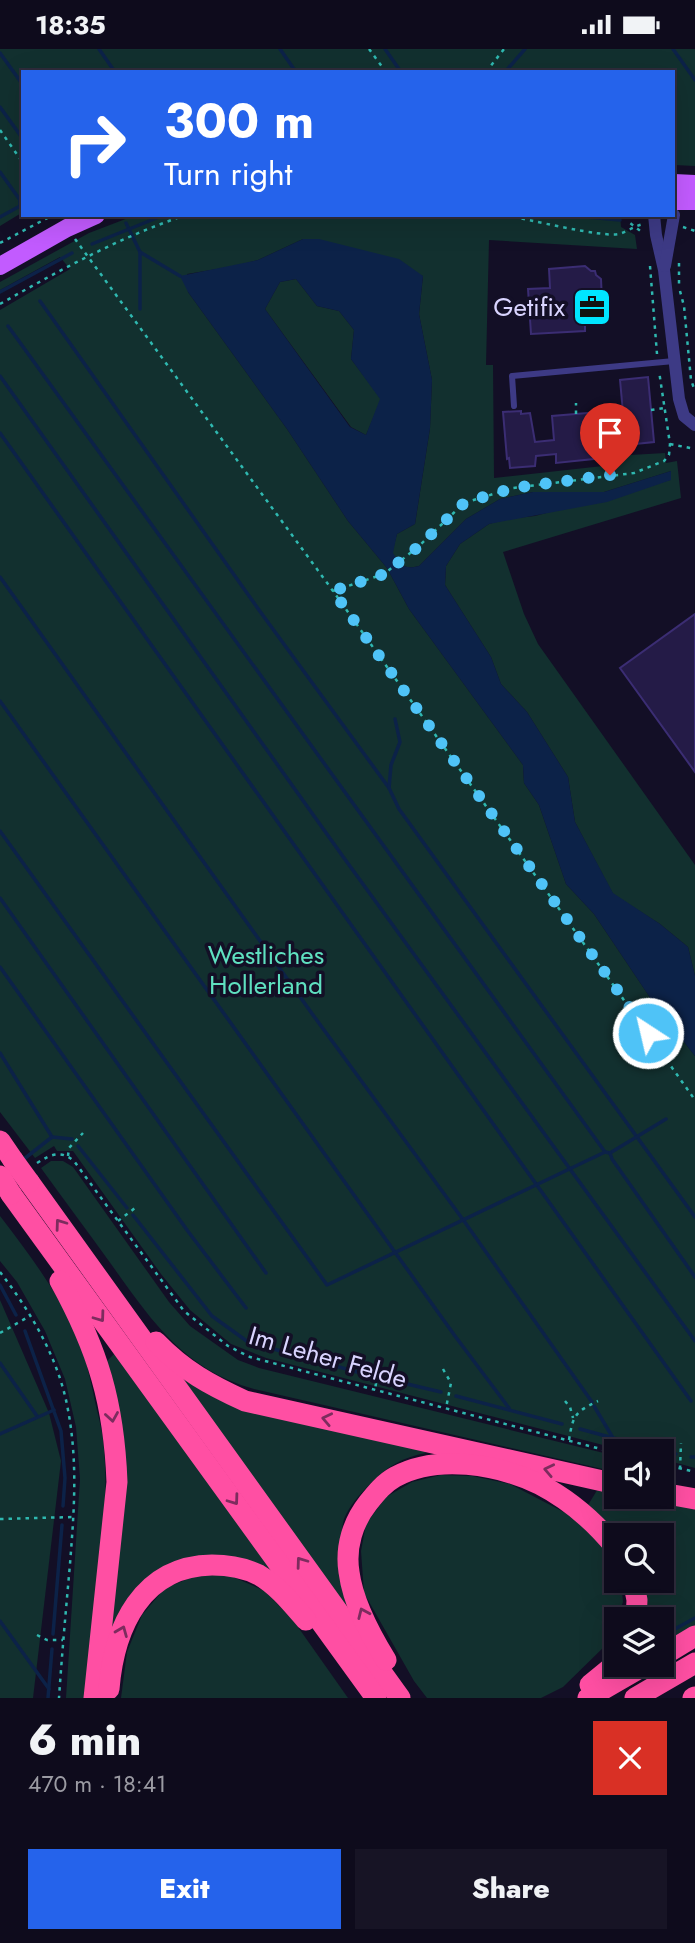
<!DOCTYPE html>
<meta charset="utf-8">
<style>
:root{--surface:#0e0b1c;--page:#171425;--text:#f1f3f6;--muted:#9b9ba3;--line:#2e2b3b;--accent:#2563eb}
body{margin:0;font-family:Jost,sans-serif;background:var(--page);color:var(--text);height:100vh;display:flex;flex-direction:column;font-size:26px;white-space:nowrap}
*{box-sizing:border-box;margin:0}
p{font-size:23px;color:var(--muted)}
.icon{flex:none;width:38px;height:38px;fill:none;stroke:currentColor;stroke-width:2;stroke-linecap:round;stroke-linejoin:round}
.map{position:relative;height:1649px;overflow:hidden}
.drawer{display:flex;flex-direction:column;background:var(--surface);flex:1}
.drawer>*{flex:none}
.top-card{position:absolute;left:21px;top:21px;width:654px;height:147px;border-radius:0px;box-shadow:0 7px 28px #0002,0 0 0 2px var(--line);background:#2563eb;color:#fff;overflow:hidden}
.tools{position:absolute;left:604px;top:1390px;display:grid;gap:14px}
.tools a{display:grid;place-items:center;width:70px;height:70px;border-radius:0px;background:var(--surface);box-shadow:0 7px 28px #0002,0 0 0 2px var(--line);font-size:35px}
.pin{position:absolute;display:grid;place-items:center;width:60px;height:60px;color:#fff;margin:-72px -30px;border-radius:50% 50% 50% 0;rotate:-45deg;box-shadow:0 0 7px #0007}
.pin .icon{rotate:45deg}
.me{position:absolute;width:77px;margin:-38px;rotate:325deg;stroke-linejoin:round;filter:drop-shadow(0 0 5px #0008)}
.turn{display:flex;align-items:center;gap:24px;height:147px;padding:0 28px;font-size:32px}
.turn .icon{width:91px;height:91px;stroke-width:2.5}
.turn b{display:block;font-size:49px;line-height:60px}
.round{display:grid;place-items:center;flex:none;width:74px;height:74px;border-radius:0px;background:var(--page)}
.head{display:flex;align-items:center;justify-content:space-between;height:119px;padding:0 28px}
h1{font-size:42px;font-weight:800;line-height:52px}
.button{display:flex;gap:14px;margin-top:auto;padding:14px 28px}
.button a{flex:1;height:80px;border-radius:0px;background:var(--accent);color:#fff;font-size:28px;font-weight:800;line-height:80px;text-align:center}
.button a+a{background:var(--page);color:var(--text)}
.status{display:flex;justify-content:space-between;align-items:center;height:49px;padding:0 35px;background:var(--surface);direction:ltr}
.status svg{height:19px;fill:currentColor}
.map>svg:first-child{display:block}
.green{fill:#12302f}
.water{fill:#0c2248;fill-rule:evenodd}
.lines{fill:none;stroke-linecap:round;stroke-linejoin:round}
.stream{stroke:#0c2248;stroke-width:3.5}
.building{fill:#241b47;stroke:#3b2d73;stroke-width:2}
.path{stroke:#2fb8b0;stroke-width:2.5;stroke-dasharray:3.5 5;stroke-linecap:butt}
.lane{stroke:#3d3a85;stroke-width:6}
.street{stroke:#3d3a85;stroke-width:12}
.primary{stroke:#c25bff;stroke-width:18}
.highway{stroke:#ff4fa3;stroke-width:21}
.highway-bridge{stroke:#ff4fa3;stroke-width:21}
.oneway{stroke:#7d2c5e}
.route{stroke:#4fc3f7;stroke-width:12;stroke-dasharray:0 21.6}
.labels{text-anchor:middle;stroke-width:7;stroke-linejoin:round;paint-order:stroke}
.poi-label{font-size:26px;fill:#d9d4ff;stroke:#130f26;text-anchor:end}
.park-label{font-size:26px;fill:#5fe0c0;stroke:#130f26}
.street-label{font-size:26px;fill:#d9d4ff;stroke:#130f26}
</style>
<div class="status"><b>18:35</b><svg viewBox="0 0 49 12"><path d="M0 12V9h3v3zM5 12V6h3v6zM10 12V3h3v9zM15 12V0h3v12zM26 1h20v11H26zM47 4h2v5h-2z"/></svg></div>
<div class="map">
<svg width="695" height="1649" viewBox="0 0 695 1649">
<rect width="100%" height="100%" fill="#130f26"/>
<g class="green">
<path d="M0,0H695V117L674,116V23H23V163L0,177Z"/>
<path d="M136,166H620L621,178L635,186L637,200L489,191L486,316H493L494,429L612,416L613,407L665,404L666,414L677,412L681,449L503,503L524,565L538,595L695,816V927L688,898L660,875L613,845L575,773L568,728L527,663L501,635L491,608L445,536L446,517L460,495L489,475L508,470L535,467L670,431L671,422L604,443H533L500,450L466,470L419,517C404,521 401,516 392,504L397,485L415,475L430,379L432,331L419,265L423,227L303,190L258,211L235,217L187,225L188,243L287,380L348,472L387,519L409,560L523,716L524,734L539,756L566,835L594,865L653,953L695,1007V1419L662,1410V1402H626L576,1389L266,1309L231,1295L190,1261L161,1225L73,1102H57L54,1097L35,1109L0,1063V261L70,220L60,208L0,241V233L89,184Z"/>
<path d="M296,230L317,257L339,262L354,281L351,310L381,350L366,386L351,378L265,260L280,233Z"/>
<path d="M51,1112H63L73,1118L169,1253L190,1277L238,1311L259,1319L616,1407V1423L254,1340C184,1321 151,1271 111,1215C88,1183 64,1151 41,1119Z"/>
<path d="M0,1167C29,1205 58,1243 77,1287C85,1305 89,1325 93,1343C96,1359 101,1375 103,1390C112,1470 94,1569 84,1649H66L80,1430L76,1378L65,1330L45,1282L17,1233L0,1212Z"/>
<path d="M0,1251L49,1364L61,1412L33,1649H0Z"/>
<path d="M115,1304L288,1541L267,1524L167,1519L105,1613L117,1514L105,1314Z"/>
<path d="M164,1308L194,1332L422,1399L426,1404C403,1408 386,1418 370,1435C361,1444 349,1457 344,1470C334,1503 362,1562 373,1595Z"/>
<path d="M441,1426L472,1427L510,1435L579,1471L599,1438L616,1441V1447H649L695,1456V1578L662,1597V1570H641L639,1531H662V1486H616V1531H621L623,1553L608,1594L563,1638L541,1649H427L414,1632L364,1544L361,1502L366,1475L386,1448L412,1433Z"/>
<path d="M224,1524L265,1542L293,1571L348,1649H121L127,1603L142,1566L165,1539L193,1528Z"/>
</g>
<path class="water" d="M303,190H319L399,210L423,227L419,265L432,331L430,379L415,475L397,485L393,504C401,516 404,521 419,517L466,470L500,450L533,443H604L671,422V431L607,453L489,475L460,495L446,517L445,536L491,608L501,635L527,663L568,728L575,773L613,844L660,875L688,898L695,927V1007L653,953L594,865L566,835L539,756L524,734L523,716L409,560L387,519L348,472L287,380L188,243L180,227L258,211ZM296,230L317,257L339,262L354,281L351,310L380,350L366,386L350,378L265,260L280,233Z"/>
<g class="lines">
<g class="stream">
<path d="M99,0L115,23"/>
<path d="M280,0L296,23"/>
<path d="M385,0L401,23"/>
<path d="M673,0L695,31"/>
<path d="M0,4L23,36"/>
<path d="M505,23L525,0"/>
<path d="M0,58L23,90"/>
<path d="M0,123L20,151V157L0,168"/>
<path d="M565,166L620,171"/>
<path d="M126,174L140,203L180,227"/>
<path d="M92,195L164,166"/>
<path d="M140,203V260"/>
<path d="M0,243L72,204"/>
<path d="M40,252L259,561L389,739"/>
<path d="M8,277L605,1103"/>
<path d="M0,327L344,809L695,1292"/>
<path d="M0,384L691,1352"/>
<path d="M0,528L313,966L464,1172L592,1353"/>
<path d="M0,652L455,1287L509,1359"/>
<path d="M395,670L400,693L391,716L389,739L399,760L695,1168"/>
<path d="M0,782L327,1236L605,1103L610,1104L666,1070"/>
<path d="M0,849L266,1224"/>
<path d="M0,918L187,1181L246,1259"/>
<path d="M0,1004L52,1088"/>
<path d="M78,1097L127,1159"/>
<path d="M610,1104L612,1110L695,1228"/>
<path d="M24,1110L52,1088L72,1090"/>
<path d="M133,1166L212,1267L248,1293L368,1326"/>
<path d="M0,1236L16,1266"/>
<path d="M25,1282L61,1382L65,1429L63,1457"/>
<path d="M0,1314L37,1367"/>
<path d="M386,1330L441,1343"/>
<path d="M456,1347L562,1375"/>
<path d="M594,1357L613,1389"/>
<path d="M580,1380L661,1402"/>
<path d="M0,1385L54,1361"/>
<path d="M662,1402L676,1405"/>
<path d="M691,1408H695"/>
<path d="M0,1572L49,1640"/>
<path d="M53,1585L62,1476"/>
<path d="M662,1587L695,1569"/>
<path d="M48,1649L52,1600"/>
</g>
</g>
<g class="building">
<path d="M585,217L591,222H595L596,226L601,230L603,275L585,276V282L531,285L528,240L550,239L549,220Z"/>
<path d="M648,328L654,393L626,396L620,331Z"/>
<path d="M521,362V365L530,364L535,393L554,391L552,367L599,363L603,409L556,414V405L536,407L535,417L510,419L509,409L507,410L503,363Z"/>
<path d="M695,565V723L620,619Z"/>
</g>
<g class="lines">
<g class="path">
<path d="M369,0L386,23"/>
<path d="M486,23L504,0"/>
<path d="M0,81L23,114"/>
<path d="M505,166C526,170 604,189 619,185C629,182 635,176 645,175"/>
<path d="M630,166V174L643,184"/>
<path d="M683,178L695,182"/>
<path d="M75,190L333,542L695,1051"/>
<path d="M0,194L53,166"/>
<path d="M679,214V236"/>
<path d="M650,217L657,305"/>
<path d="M680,242L684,257L691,331L695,342"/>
<path d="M0,255C60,221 120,188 186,166"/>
<path d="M651,361L664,359"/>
<path d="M576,365V354"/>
<path d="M670,395L695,400"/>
<path d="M333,542L384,525L419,497L464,454L513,439L634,424L664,412L669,406L670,395L659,322"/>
<path d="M68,1107L69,1099L83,1084"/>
<path d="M37,1114C51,1105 61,1101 74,1112L184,1262L228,1297L250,1308L616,1404"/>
<path d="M118,1172L135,1159"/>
<path d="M0,1223C31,1263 59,1310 68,1361C78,1414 74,1463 70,1515C66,1560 62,1604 59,1649"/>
<path d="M0,1284L30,1267"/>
<path d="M373,1318L377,1326L375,1342"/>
<path d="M443,1320L451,1334L446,1359"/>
<path d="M565,1352L570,1358L573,1369"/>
<path d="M569,1391C573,1366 575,1363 598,1352"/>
<path d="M662,1415L695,1423"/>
<path d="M680,1420L681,1394"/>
<path d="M0,1470L74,1468"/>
<path d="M37,1586L47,1591H63"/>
</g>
<path class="lane" d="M514,357L512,327L674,312"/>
<g class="street">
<path d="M654,166L656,186L664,221L679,350L684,367L695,376"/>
<path d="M665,217L674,166"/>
</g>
<g class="primary">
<path d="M674,134L695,135"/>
<path d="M674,152H695"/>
<path d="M0,217L67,179L96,166"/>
</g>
<g class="highway">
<path d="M0,1092L13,1111"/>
<path d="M29,1133L400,1649"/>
<path d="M11,1145L376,1649"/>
<path d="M60,1232C98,1301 114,1354 117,1433L94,1649"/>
<path d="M156,1293C184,1322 210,1336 245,1352L616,1435"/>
<path d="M662,1444L695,1450"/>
<path d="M633,1531L637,1551L636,1570"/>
<path d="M662,1607L695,1587"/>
<path d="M386,1611C370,1585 353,1554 349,1523C345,1498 353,1473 368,1454C376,1444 384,1434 395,1428C437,1405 497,1415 539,1435C568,1450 595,1473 616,1499"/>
<path d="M590,1636L612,1618L616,1612"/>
<path d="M109,1640C114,1578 142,1517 212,1516C228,1516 245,1519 259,1526C278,1537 292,1555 306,1571"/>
<path d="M588,1649L647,1615"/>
<path d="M635,1649L695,1614"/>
<path d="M693,1649L695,1648"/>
</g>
<g class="highway-bridge">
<path d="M13,1111L29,1133"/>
<path d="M0,1127L11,1145"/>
</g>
</g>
<defs><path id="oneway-chevron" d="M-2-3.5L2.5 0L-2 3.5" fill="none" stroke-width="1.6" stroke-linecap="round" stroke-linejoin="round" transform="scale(1.75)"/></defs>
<g class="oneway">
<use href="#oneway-chevron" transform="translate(60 1175) rotate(-126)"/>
<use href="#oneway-chevron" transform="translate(100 1268) rotate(54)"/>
<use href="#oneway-chevron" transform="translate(112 1368) rotate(81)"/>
<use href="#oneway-chevron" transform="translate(327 1370) rotate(-168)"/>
<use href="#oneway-chevron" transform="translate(549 1421) rotate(-168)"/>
<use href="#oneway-chevron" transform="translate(234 1451) rotate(54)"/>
<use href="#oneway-chevron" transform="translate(301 1513) rotate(-126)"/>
<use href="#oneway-chevron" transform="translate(363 1564) rotate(-114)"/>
<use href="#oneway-chevron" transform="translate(122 1582) rotate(-68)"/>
</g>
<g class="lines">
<path class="route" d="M610,426L513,439L464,454L419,497L384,525L333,542L648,984"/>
</g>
<defs>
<symbol id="office-square" viewBox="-11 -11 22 22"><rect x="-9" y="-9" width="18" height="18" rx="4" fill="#00e5ff" stroke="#130f26"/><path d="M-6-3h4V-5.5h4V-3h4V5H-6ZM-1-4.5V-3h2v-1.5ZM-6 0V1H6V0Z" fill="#111"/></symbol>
</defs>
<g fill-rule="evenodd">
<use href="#office-square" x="570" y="236" width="44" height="44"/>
</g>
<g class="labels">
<g class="poi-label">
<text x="565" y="267">Getifix</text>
</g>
<g class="park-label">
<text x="266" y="915">Westliches<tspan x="266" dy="30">Hollerland</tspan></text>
</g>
<g class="street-label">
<text transform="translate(328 1308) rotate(16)" y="9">Im Leher Felde</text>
</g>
</g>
</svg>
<div class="tools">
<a><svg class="icon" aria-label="sound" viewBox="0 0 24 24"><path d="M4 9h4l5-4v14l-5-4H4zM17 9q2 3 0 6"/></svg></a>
<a><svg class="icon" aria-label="search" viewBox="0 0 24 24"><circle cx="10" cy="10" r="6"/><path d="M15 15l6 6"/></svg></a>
<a><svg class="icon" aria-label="layers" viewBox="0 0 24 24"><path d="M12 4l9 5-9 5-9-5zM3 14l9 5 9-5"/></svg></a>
</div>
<div class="pin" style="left:610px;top:426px;background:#d93025"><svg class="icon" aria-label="arrive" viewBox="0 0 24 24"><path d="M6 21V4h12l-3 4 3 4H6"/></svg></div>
<svg class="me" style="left:648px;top:984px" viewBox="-20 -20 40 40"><circle r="17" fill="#4fc3f7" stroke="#fff" stroke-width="3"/><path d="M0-11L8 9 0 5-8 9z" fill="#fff"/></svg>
<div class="top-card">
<div class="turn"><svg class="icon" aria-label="right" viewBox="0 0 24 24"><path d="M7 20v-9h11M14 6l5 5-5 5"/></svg><div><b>300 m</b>Turn right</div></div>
</div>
</div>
<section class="drawer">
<div class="head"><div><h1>6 min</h1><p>470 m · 18:41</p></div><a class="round" style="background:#d93025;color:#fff"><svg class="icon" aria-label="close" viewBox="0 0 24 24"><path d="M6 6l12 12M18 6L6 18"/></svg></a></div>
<div class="button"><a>Exit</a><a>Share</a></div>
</section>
